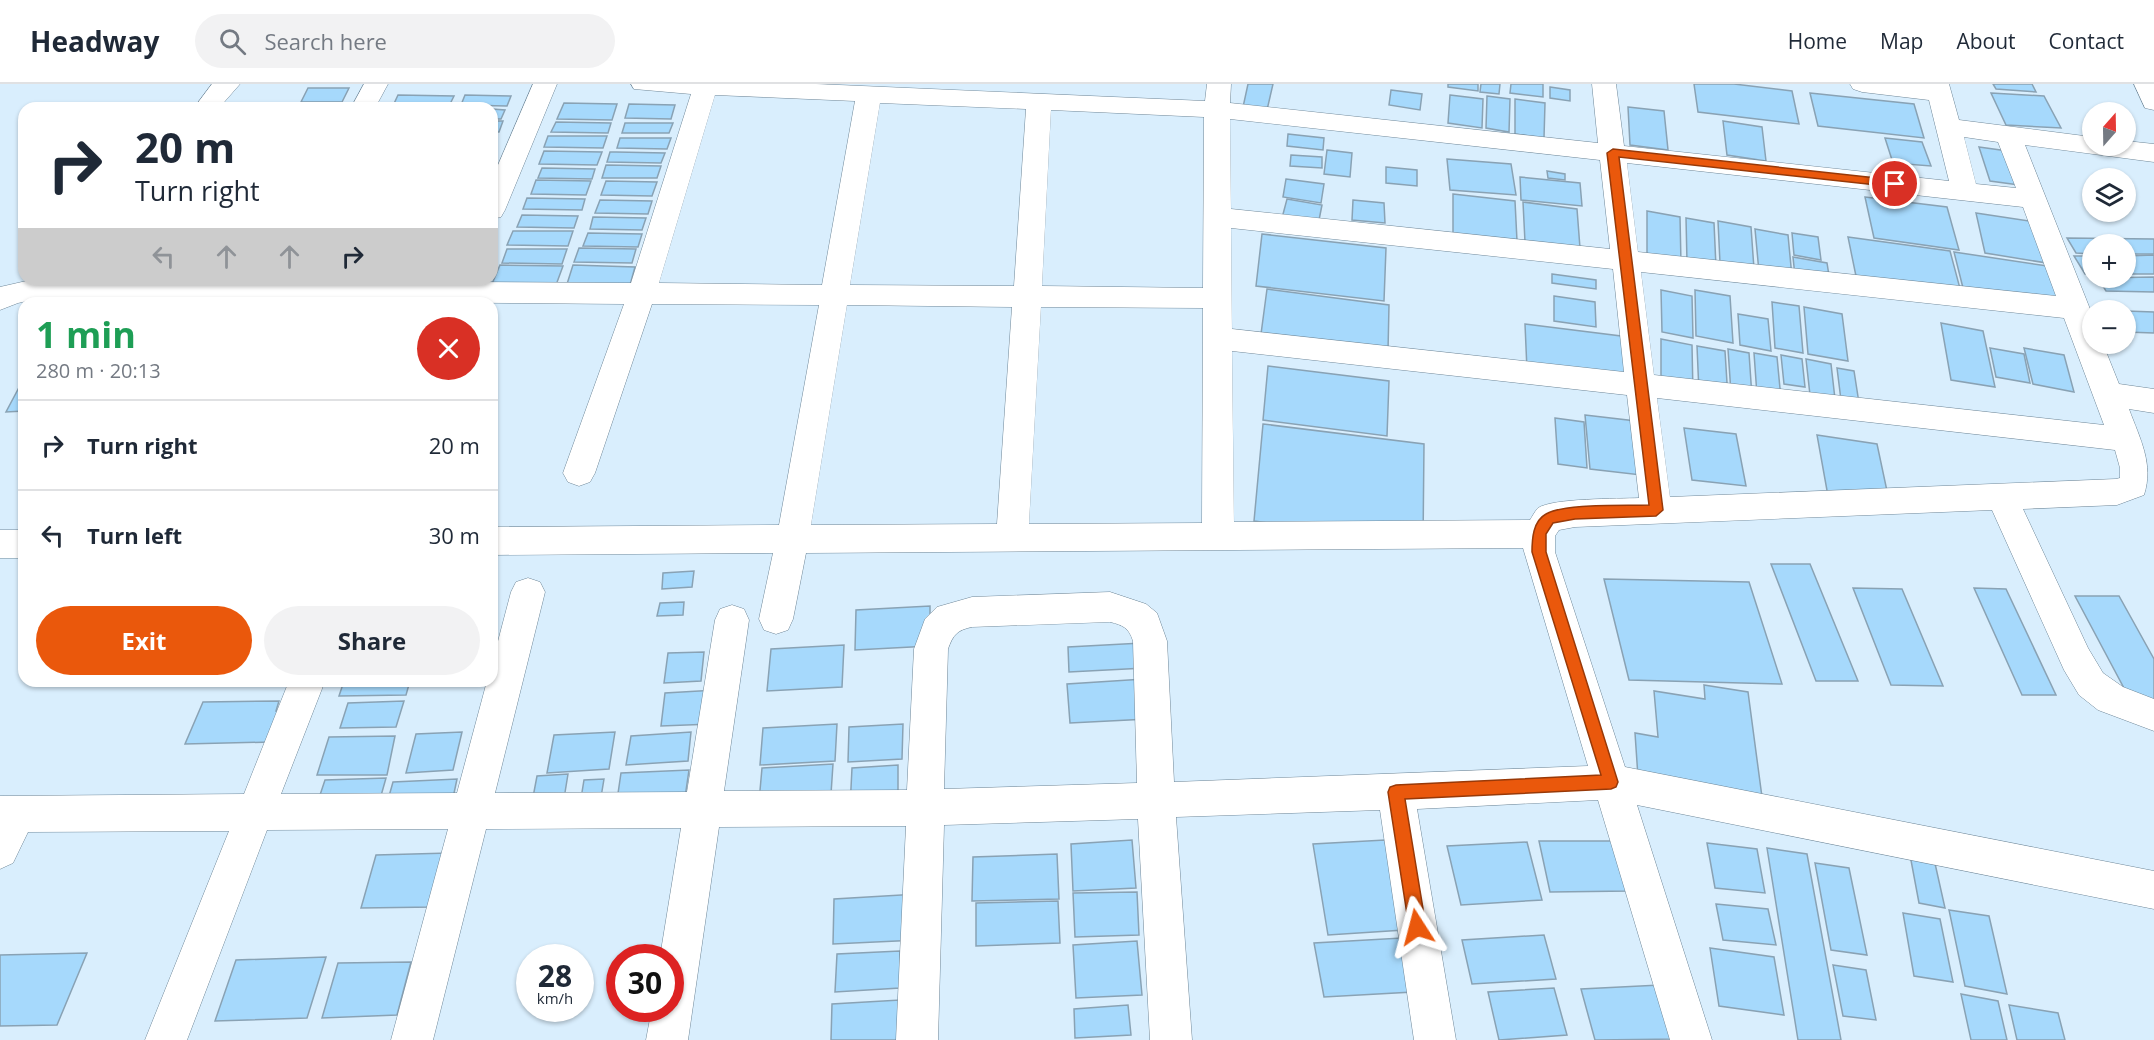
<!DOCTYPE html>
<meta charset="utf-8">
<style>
:root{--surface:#fff;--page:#f2f2f3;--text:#1f2937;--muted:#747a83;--line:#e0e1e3;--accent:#ea580c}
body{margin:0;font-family:"Open Sans",sans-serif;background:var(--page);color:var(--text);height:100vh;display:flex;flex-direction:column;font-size:22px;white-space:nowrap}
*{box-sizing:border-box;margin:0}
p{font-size:20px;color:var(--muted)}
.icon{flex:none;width:33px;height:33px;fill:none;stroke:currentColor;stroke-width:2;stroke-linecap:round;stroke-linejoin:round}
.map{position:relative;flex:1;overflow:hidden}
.sheet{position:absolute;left:18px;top:213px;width:480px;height:390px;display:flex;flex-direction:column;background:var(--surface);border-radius:18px;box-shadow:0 2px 4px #0004}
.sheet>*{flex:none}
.hud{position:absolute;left:18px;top:18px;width:480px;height:183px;border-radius:18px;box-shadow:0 2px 4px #0004;background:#fff;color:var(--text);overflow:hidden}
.needle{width:39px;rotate:20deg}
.fabs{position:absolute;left:2082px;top:18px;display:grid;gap:12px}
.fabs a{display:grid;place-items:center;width:54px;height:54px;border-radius:50%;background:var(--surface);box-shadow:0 2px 4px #0004;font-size:30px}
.speed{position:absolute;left:516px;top:860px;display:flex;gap:12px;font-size:30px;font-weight:700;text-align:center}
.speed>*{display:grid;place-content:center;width:78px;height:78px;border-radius:50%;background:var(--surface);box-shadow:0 2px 4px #0004;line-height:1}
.speed small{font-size:15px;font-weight:400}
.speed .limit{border:9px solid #d22;background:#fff;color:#111}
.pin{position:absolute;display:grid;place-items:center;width:51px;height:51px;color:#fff;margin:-26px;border:3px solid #fff;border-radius:50%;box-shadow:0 2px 6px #0007}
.me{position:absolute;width:66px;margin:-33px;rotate:351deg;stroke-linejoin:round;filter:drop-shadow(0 0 4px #0008)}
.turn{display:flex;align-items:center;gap:21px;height:126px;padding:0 18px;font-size:27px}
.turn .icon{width:78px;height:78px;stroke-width:2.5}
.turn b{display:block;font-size:42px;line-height:51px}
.lanes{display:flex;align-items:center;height:57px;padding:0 18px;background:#0003;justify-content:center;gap:30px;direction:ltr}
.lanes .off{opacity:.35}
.round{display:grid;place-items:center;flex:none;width:63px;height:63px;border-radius:32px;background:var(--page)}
.summary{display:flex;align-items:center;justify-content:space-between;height:102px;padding:0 18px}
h1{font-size:36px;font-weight:700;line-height:45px;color:#1e9e55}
.button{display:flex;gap:12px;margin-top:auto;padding:12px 18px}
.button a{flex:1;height:69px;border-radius:36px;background:var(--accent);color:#fff;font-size:24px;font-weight:700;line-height:69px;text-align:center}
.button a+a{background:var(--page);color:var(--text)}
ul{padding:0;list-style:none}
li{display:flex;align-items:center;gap:18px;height:90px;padding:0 18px;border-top:2px solid var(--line)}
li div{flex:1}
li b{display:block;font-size:22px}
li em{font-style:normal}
header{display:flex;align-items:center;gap:36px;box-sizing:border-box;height:84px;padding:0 30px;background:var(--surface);border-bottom:2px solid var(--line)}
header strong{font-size:28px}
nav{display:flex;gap:33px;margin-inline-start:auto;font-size:21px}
.search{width:420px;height:54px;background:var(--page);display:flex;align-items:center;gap:15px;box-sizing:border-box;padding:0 21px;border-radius:33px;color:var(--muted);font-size:22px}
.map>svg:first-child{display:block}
.building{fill:#a6d9fc;stroke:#89a2b4;stroke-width:1.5}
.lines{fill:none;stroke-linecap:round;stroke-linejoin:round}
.street-casing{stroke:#6f8798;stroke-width:1}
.street{fill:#fff;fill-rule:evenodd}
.route{fill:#ea580c;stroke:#983908;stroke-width:1.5}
</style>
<header>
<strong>Headway</strong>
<div class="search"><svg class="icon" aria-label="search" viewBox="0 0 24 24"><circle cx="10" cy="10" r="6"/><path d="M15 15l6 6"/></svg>Search here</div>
<nav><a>Home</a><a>Map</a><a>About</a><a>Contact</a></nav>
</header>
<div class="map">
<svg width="2154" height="956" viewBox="0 0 2154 956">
<rect width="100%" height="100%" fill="#d9eefd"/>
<g class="building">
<path d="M1248,0H1273L1267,26L1243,23Z"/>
<path d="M1448,0H1478V7L1448,3Z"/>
<path d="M1481,0H1500L1499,10L1480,8Z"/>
<path d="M1511,0H1543V13L1510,9Z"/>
<path d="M1694,0H1734L1792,7L1799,40L1698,28Z"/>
<path d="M1993,0H2032L2036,8L1996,5Z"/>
<path d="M1550,3L1570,6V17L1550,14Z"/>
<path d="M308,4H349L342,18H301Z"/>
<path d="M1391,6L1422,10L1420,26L1389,21Z"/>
<path d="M1810,9L1914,20L1924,54L1818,42Z"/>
<path d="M1991,9L2044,12L2061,44L2006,41Z"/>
<path d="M398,11L454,12L448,24H392Z"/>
<path d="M465,11L511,12L507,22L461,21Z"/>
<path d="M1450,11L1483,15L1482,44L1448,39Z"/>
<path d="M1487,12L1510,15L1509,48L1486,44Z"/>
<path d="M1515,15L1545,19L1544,54L1515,50Z"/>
<path d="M564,19L617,20L612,36L557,35Z"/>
<path d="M297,20H350L348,24H295Z"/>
<path d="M629,20L675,21L671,35L625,34Z"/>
<path d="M1628,23L1664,27L1668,66L1630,61Z"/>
<path d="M492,25L505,26L501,35H492Z"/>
<path d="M492,37H503L499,48H492Z"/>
<path d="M1723,37L1762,43L1766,77L1727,71Z"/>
<path d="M556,38L611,39L608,49L551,48Z"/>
<path d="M625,39H673L669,49H622Z"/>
<path d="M1288,50L1324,54L1323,66L1287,62Z"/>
<path d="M548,52H607L603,64L544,63Z"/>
<path d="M620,54H671L667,65L617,64Z"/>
<path d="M1885,54L1922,58L1931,82L1893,79Z"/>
<path d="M1979,63L2022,69L2034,103L1990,97Z"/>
<path d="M1327,66L1352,69L1350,93L1324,90Z"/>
<path d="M544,67L602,68L597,81L539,80Z"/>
<path d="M610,68H616L665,69L661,79L607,78Z"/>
<path d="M1291,71L1322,73V84L1290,82Z"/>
<path d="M1447,75L1511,80L1516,111L1450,106Z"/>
<path d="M606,81L661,82L657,94H602Z"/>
<path d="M1386,83L1417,86V102L1386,99Z"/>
<path d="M542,84L595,85L592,95L538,94Z"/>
<path d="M1547,87L1565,90V96L1548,94Z"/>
<path d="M1520,93L1580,99L1582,122L1521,116Z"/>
<path d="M1286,95L1324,100L1321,119L1283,113Z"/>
<path d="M536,96L591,97L586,111L531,110Z"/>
<path d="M606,97L657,98L652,112L601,111Z"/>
<path d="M1453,110L1515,117L1517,157L1453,150Z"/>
<path d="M1865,113L1947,123L1959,166L1874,154Z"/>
<path d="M527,114L585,115L582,126L523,125Z"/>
<path d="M1287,115L1322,121L1318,141L1282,134Z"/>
<path d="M600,116L652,117L648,130L595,129Z"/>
<path d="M1353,116L1384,119L1385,139L1352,136Z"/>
<path d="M1523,118L1577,125L1580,164L1525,158Z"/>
<path d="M1647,127L1680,133L1681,180L1647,174Z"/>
<path d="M1976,129L2048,140L2059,181L1985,169Z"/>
<path d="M522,131L578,132L574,144L517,143Z"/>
<path d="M593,133L646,134L642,146L590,145Z"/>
<path d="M1686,134L1714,139L1716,183L1687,178Z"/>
<path d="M1718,137L1751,143L1754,185L1720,179Z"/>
<path d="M1755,145L1788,151L1792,193L1759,188Z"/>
<path d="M513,147H573L568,162L507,161Z"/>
<path d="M588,149L642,150L638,163L583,162Z"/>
<path d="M1792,149L1818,153L1821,176L1794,171Z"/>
<path d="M1262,150L1386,164L1384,217L1256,202Z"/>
<path d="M1848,153L1950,167L1962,212L1857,197Z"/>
<path d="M2067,154L2154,155V170H2126V160H2092V170L2076,169Z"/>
<path d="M579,164L636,165L632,179L574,178Z"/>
<path d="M507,165H567L562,180L502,179Z"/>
<path d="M1954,168L2061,184L2073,221L1963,204Z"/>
<path d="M2154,171V190H2126V172Z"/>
<path d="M2074,172H2092V190H2085Z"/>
<path d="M1793,173L1827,179L1830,198L1795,192Z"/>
<path d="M500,181L563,182L556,201L492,200Z"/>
<path d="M573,181L635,183L630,201L567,200Z"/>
<path d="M1552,190L1596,196V205L1552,199Z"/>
<path d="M2154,193V208L2106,207L2098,194Z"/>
<path d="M310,195H369L367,200L308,199Z"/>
<path d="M378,195H442L439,202H375Z"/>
<path d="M1267,205L1389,221L1388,267L1261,250Z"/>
<path d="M1661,206L1692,212L1693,254L1662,248Z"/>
<path d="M1695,206L1730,212L1733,259L1696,252Z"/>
<path d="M1554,212L1595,218L1596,243L1554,237Z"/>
<path d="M1772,218L1799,222L1803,269L1775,264Z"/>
<path d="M1804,223L1842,230L1848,277L1808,270Z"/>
<path d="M2126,227L2154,228V249L2126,248Z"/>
<path d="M1738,230L1768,235L1771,267L1740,261Z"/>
<path d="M1941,239L1983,247L1995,303L1951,296Z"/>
<path d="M1525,240L1629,253L1634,300L1527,286Z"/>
<path d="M1661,255L1692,261L1693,310L1661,304Z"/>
<path d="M1697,262L1725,267L1728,315L1699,309Z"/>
<path d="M1990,264L2024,270L2030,299L1996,293Z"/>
<path d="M2024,264L2064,271L2074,308L2033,300Z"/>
<path d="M1728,265L1749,269L1752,313L1731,309Z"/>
<path d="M1754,269L1777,273L1781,315L1757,311Z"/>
<path d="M1781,271L1802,275L1805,303L1784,300Z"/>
<path d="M1806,275L1831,280L1835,315L1810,311Z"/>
<path d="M1268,282L1389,297L1387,352L1263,336Z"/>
<path d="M1837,284L1854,287L1859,319L1841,316Z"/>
<path d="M24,294V327L6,328Z"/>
<path d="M1585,331L1636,337L1641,391L1590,385Z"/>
<path d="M1555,334L1584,338L1587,384L1558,380Z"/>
<path d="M1263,340L1424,360L1423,460L1254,437Z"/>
<path d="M1684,344L1736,350L1746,402L1692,396Z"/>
<path d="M1817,351L1877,360L1890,421L1828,412Z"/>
<path d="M1771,480H1810L1858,597H1816Z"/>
<path d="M694,487L692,503L662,505L663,489Z"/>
<path d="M1604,495L1749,498L1782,600L1629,596Z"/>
<path d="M1853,504L1902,505L1943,602L1891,601Z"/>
<path d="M1974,504L2006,505L2056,611H2022Z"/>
<path d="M2075,512H2119L2154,575V621H2133Z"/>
<path d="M684,518L683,531L657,532L660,519Z"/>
<path d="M930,522V562L855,566L856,526Z"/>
<path d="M1142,559L1145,584L1069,588L1068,563Z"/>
<path d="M844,561L842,603L767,607L771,565Z"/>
<path d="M704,568L701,597L664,599L668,569Z"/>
<path d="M1144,595L1148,635L1070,639L1067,600Z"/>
<path d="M344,597H410L406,611L339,612Z"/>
<path d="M1704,601L1748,608L1762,713L1638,693L1635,649L1658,653L1654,607L1705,615Z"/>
<path d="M716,606L712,640L661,642L665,609Z"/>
<path d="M279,617L276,627H284L272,658L185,660L203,618Z"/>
<path d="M404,617L396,643L340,644L348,619Z"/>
<path d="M837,640L835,677L760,681L763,644Z"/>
<path d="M903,640L902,675L848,678L849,643Z"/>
<path d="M462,648L453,686L406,689L416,650Z"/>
<path d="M615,648L609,685L547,689L554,651Z"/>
<path d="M691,648L688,677L626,681L631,652Z"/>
<path d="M395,652L387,691H317L329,653Z"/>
<path d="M833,680L830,725L758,729L762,684Z"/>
<path d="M898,681V722L850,724L852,684Z"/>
<path d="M689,686L683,727L615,730L621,689Z"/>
<path d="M568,690L562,727L530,729L537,692Z"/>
<path d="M386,694L375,733L312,735L325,696Z"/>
<path d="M457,695L449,733L382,737L393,698Z"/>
<path d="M604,695L598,731L578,733L584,696Z"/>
<path d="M1132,756L1136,804L1073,807L1071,760Z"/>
<path d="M1385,756L1404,846L1328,851L1313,760Z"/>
<path d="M1539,757H1617L1630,807L1550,808Z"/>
<path d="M1527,758L1542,816L1461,821L1447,762Z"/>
<path d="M1707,759L1757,765L1765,809L1715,804Z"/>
<path d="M1767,764L1807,770L1841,956H1798Z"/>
<path d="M449,769L434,823L361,824L376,771Z"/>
<path d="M1057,770L1059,815L972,817L973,773Z"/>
<path d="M1910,771L1934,775L1945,824L1919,819Z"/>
<path d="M1815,779L1849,784L1867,871L1831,866Z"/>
<path d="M1137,808L1139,851L1075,853L1073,809Z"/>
<path d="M918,810V856L833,860L834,815Z"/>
<path d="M1058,817L1060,859L976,862V819Z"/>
<path d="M1716,820L1768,825L1776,861L1723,856Z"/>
<path d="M1949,826L1989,832L2007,910L1965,902Z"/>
<path d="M1903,829L1940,835L1953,898L1914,892Z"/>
<path d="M1544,851L1556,895L1472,900L1462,856Z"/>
<path d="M1402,854L1413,908L1324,913L1314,859Z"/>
<path d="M1137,857L1142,911L1076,914L1073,861Z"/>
<path d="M1710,864L1774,873L1784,931L1719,922Z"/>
<path d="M900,867V904L835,908L837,870Z"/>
<path d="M87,869L57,941L0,942V871Z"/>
<path d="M326,873L307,934L215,937L236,876Z"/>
<path d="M411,878L397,931L322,934L338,879Z"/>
<path d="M1833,881L1866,886L1876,936L1843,932Z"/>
<path d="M1660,901L1677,955L1595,956L1581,905Z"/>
<path d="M1554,904L1567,951L1499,956L1488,908Z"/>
<path d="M1961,910L1998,917L2007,956H1971Z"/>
<path d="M900,916L899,956H831L832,920Z"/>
<path d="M1128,921L1131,951L1075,954L1074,925Z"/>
<path d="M2009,921L2058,929L2065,956H2017Z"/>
</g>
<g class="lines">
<defs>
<g id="street">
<path d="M212,0H240L219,24H194Z"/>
<path d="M364,0H388L375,24H351Z"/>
<path d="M533,0H557L505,126L501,133L492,135V95Z"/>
<path d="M631,0H816L1205,17L1207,0H1231L1230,19L1598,59L1592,0H1616L1624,62L1949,97L1929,16L1862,8L1853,5L1850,0H1949L1959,36L2092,53V62H2126V57L2154,60V78L2025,61L2090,225L2092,260H2103L2119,300L2154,305V329L2129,325C2140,355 2154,380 2144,411L2117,421L2023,425L2088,564L2103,589L2123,603L2154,615V647L2098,626L2079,611L2064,586L1992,426L1575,443L1559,446L1555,452V468L1625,683L2154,787V825L1637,721L1712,956H1670L1598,716L1417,725L1456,956H1414L1380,726L1176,733L1192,956H1150L1138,735L944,741L938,956H896L906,742L719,743L688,956H646L652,924H670V873H660L681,744L486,745L433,956H391L448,745L267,746L187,956H145L229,747L28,748L13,779L0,785V712L244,710L289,597H325L281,710L457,709L487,597H492V580L511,508L516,498L528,494L540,498L545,508L495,709L687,708L715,536L720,525L732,521L744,525L749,536L724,707L907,706L914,565L925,535L937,523L972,513L1110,508L1146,520L1157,529L1167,557L1174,698L1588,682L1523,464L806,469L793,535L788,546L776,550L764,546L759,535L773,469L492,471V443L779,441L819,221L652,220L595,389L590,398L579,402L568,398L563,389L624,220L36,215L18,219L0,226V203L35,195L631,199L691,10L634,5ZM715,11L855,17L822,201L659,199ZM880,19L1026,25L1014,202L850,201ZM1051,26L1204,33L1203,204L1042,202ZM1230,35L1600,76L1610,165L1231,125ZM1964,53L1998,58L2016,104L1976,100ZM1627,79L2023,123L2056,212L1638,168ZM1231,144L1613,185L1624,288L1232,245ZM1641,188L2064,234L2104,341L1654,291ZM847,221L1012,223L997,440L811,441ZM1041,223L1203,224L1202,439L1029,440ZM1232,267L1627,311L1639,414C1618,415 1553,414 1538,424C1535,427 1532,433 1530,436L1234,438ZM1657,314L2115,366L2120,384V394L2116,395L1670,413ZM1110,538C1123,541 1129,544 1133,557L1137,699L944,705L948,565C953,551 957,546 972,543Z"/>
<path d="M2134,0H2154V26L2145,24Z"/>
<rect x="0" y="446" width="24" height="28"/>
</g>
</defs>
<use href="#street" class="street-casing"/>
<use href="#street" class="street"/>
</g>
<path class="route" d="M1613,65L1895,96L1900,100L1895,103L1619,73L1663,426L1656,432L1575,435L1553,439L1546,450V468L1618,698L1616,703L1611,705L1405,715L1426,843L1423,849L1417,852L1412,849L1409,843L1388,708L1390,703L1396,701L1601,691L1532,468C1532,455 1533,437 1546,430C1565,419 1625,422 1649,421L1607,69Z"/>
</svg>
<div class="fabs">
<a><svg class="needle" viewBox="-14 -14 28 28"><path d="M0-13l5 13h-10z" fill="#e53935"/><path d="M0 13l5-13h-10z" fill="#747a83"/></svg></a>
<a><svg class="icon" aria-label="layers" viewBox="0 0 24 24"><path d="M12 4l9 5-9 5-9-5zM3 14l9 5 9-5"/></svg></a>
<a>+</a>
<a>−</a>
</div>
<div class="speed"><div>28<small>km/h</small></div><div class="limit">30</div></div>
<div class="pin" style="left:1895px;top:100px;background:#d93025"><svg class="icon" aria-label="arrive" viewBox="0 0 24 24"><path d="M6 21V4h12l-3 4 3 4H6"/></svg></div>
<svg class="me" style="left:1417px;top:843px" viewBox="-20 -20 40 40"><path d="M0-17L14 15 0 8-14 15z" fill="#ea580c" stroke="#fff" stroke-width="4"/></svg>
<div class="hud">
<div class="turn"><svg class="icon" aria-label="right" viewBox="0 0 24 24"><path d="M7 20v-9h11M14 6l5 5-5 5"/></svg><div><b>20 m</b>Turn right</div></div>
<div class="lanes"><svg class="icon off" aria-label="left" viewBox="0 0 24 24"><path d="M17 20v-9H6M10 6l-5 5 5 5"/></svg><svg class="icon off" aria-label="ahead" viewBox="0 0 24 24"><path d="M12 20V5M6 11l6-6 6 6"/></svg><svg class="icon off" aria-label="ahead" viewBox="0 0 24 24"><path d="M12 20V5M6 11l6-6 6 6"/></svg><svg class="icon" aria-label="right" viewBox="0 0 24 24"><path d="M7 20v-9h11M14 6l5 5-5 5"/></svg></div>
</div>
<section class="sheet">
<div class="summary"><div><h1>1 min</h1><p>280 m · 20:13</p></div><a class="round" style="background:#d93025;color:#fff"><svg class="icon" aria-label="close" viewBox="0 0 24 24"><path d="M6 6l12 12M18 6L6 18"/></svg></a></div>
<ul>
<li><svg class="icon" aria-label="right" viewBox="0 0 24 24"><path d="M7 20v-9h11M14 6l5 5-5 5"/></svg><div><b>Turn right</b></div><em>20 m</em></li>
<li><svg class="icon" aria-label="left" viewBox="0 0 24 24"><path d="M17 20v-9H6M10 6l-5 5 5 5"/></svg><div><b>Turn left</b></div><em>30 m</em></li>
</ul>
<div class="button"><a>Exit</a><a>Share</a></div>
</section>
</div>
